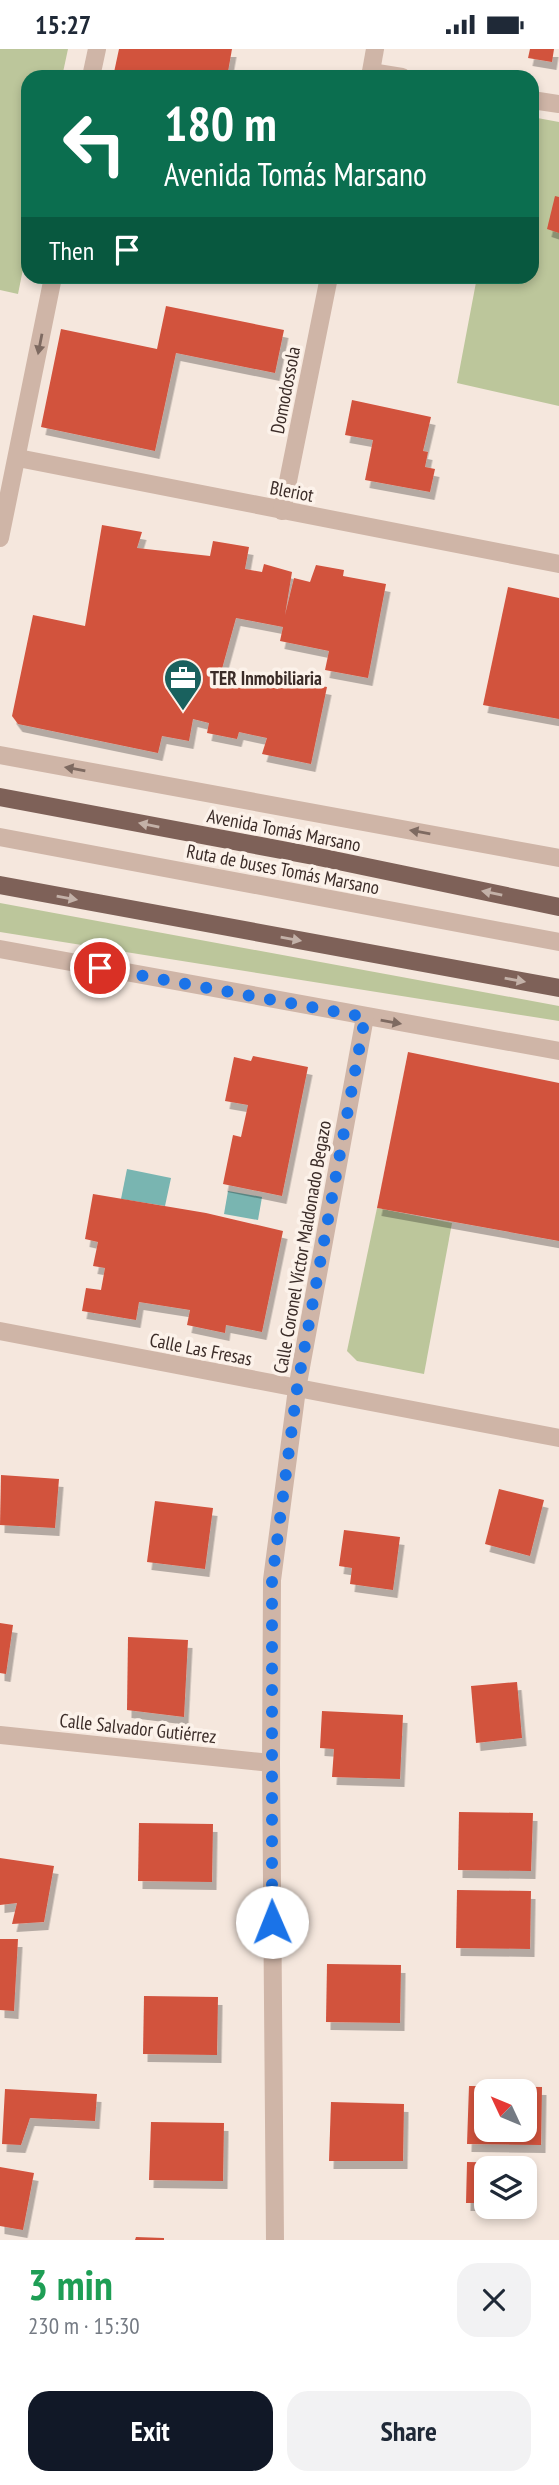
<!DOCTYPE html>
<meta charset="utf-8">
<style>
:root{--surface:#fff;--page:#f2f2f3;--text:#1f2937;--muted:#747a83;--accent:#111827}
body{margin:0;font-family:"PT Sans Narrow",sans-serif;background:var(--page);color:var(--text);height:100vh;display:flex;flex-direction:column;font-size:26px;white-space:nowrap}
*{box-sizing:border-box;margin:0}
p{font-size:23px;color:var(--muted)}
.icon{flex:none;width:38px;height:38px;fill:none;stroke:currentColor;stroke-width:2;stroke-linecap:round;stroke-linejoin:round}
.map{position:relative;height:2191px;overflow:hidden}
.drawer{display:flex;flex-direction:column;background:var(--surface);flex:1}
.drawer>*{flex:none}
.hud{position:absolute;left:21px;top:21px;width:518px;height:214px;border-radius:21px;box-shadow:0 4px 10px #0003;background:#0b6e4f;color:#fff;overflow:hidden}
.needle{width:46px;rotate:314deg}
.fabs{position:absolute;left:474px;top:2030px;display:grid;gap:14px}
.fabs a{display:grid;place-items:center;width:63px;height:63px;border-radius:14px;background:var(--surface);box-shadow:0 4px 10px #0003;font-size:35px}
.pin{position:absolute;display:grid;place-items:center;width:60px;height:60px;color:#fff;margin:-30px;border:4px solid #fff;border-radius:50%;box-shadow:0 2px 7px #0007}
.me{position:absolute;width:77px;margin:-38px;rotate:359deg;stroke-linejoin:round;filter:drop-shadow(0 0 5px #0008)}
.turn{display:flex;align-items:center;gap:24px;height:147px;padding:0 28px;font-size:32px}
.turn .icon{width:91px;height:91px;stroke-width:2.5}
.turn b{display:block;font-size:49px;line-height:60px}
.then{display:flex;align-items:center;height:66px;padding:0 28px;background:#0003;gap:14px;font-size:26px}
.round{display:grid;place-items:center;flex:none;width:74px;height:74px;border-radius:21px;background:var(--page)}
.overview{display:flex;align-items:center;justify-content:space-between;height:119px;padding:0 28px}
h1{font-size:42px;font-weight:700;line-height:52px;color:#1e9e55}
.action{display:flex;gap:14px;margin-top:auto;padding:14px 28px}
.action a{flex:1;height:80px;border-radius:21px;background:var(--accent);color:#fff;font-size:28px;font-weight:700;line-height:80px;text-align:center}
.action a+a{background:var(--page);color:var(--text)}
.status{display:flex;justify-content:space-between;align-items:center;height:49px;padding:0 35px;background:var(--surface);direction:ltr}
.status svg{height:19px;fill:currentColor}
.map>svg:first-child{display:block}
.green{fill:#bcc69b}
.water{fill:#79b5b1}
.building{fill:#d2523e;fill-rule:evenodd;filter:url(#shadow)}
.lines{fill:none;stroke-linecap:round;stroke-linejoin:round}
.minor{stroke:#cfb5a7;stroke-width:18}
.major{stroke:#7e6158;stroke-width:18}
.oneway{fill:#7e6a61}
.oneway2{fill:#c3b1a8}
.route{stroke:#1a73e8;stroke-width:12;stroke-dasharray:0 21.6}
.labels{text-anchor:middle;stroke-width:7;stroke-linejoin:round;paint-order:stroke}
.street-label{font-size:19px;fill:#3b2c28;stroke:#fcf2ea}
.poi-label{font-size:19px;font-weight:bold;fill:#3b2c28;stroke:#fcf2ea;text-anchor:start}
</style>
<div class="status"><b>15:27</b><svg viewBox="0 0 49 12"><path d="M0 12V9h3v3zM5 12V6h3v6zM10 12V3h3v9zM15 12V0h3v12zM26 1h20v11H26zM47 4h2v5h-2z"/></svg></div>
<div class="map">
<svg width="559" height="2191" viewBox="0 0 559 2191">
<defs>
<filter id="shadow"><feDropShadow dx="4.5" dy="8" stdDeviation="0" flood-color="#0004"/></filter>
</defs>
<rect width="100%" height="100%" fill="#f5e7dd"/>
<g class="green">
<path d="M0,0H68L62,28H28V195L18,245L0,241Z"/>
<path d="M532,68L559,73V357L457,334L477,228H532Z"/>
<path d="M0,854L559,957V972L0,883Z"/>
<path d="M377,1159L452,1174L424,1325L357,1312L347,1302Z"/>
</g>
<g class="water">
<path d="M127,1120L171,1129L165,1157L121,1150Z"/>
<path d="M228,1142L262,1148L258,1171L224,1165Z"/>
</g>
<g class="building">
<path d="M119,0H232L227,28H113Z"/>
<path d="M530,0H554L552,13L528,9Z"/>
<path d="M555,147L559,148V184L547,180Z"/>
<path d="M166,257L284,281L275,324L176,304L155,402L41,378L61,280L157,300Z"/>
<path d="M352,351L431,368L423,402L428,403L425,418L435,420L430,443L365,431L373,391L345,386Z"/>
<path d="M102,476L142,483L137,499L210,507L213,492L249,498L245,520L262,523L264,515L292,523L285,566L294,529L310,533L316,516L344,521L343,527L386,535L368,629L325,621L329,602L280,592L283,578L236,569L220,627L278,640L277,629L327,638L311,715L262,705L267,689L239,683L237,690L207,684L209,674L193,670L189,692L162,687L158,704L18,675L12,667L33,566L85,577Z"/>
<path d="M508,538L559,549V670L483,656Z"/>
<path d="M408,1003L559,1034V1192L377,1159Z"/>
<path d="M253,1007L308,1018L282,1147L223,1135L233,1086L241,1088L248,1056L225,1052L234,1008L251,1012Z"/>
<path d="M93,1145L206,1164L283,1182L262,1283L226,1276L225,1284L187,1276L190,1261L139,1253L136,1271L82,1262L86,1239L101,1241L105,1219L93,1217L98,1193L85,1190Z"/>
<path d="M1,1426L59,1430L55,1479L0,1476Z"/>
<path d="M499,1440L544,1451L530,1507L485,1495Z"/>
<path d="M155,1452L213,1459L205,1520L147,1513Z"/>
<path d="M344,1481L400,1488L393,1541L350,1535L352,1519L339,1517Z"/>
<path d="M0,1574L13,1576L6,1625L0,1624Z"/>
<path d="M128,1588L188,1591L184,1668L127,1661Z"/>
<path d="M517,1633L522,1689L476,1694L471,1637Z"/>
<path d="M322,1662L403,1666L400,1730L332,1728L334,1700L320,1699Z"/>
<path d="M459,1763L533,1764L531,1822L458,1821Z"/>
<path d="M139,1774L213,1775L212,1833L138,1832Z"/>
<path d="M0,1809L54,1817L44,1873L12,1875L17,1854L0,1856Z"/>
<path d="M457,1841L531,1842L530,1900L456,1899Z"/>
<path d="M0,1890H18L14,1962L0,1961Z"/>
<path d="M327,1915L401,1916L400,1974L326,1973Z"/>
<path d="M144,1947L218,1948L217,2006L143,2005Z"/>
<path d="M469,2037L542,2038L541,2096L467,2095ZM486,2042H525V2081H486Z"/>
<path d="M5,2040L97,2045L95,2072L30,2069L21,2096L2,2095Z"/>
<path d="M331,2053L404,2055L403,2112H329Z"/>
<path d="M151,2073L224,2074L223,2132L149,2131Z"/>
<path d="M467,2113L519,2114L518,2119H486V2154H466Z"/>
<path d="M0,2118L34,2124L23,2181L0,2177Z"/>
<path d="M136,2188L164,2189V2191H135Z"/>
</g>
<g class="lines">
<g class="minor">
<path d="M371,23L402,28"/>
<path d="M91,28L97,0"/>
<path d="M370,28L375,0"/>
<path d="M532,51L559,55"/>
<path d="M18,409L559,515"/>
<path d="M282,462L329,228"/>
<path d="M0,489L53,228"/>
<path d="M0,706L559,809"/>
<path d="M0,788L559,893"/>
<path d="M0,900L559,1002"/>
<path d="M0,1282L559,1389"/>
<path d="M0,1686L271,1714"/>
<path d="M275,2191L271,1714L272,1531L297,1340L365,968"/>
</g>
<g class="major">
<path d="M0,748L319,808L559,858"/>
<path d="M0,836L559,939"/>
</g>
</g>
<defs><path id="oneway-solid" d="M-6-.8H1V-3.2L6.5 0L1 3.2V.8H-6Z" transform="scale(1.75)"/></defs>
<g class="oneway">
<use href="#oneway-solid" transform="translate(40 295) rotate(101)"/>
<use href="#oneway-solid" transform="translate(75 720) rotate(-170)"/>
<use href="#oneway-solid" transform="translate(420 783) rotate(-170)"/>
<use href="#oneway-solid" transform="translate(391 973) rotate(10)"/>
</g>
<g class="oneway2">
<use href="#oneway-solid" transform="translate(149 776) rotate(-169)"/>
<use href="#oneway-solid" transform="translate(492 844) rotate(-168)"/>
<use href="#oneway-solid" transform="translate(67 849) rotate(10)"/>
<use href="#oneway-solid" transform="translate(291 890) rotate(10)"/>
<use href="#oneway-solid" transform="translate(515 931) rotate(10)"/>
</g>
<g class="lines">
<path class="route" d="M100,919L365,968L297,1340L272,1531V1873"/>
</g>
<defs>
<symbol id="office-pin" viewBox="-11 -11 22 30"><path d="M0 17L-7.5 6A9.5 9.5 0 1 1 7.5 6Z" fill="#19615e" stroke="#fcf2ea"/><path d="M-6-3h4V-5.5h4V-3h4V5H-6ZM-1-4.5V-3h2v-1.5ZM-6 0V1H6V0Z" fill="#fff"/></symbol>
</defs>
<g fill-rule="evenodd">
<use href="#office-pin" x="161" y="607" width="44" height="60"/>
</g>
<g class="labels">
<g class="street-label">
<text transform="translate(285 341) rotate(-79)" y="7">Domodossola</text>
<text transform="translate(292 442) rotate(11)" y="7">Bleriot</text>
<text transform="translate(284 781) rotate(11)" y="7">Avenida Tomás Marsano</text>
<text transform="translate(283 820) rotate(11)" y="7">Ruta de buses Tomás Marsano</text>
<text transform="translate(302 1198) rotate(-80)" y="7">Calle Coronel Víctor Maldonado Begazo</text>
<text transform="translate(201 1300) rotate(11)" y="7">Calle Las Fresas</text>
<text transform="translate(138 1679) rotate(6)" y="7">Calle Salvador Gutiérrez</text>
</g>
<g class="poi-label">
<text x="210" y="636">TER Inmobiliaria</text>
</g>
</g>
</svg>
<div class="fabs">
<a><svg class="needle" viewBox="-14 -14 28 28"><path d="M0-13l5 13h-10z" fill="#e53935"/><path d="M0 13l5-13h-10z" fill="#747a83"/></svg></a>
<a><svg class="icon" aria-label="layers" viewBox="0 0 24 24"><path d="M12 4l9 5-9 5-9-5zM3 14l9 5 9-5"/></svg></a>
</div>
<div class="pin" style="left:100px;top:919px;background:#d93025"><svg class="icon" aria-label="arrive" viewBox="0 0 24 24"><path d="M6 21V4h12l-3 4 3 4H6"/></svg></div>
<svg class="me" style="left:272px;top:1873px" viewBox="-20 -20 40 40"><circle r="19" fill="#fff"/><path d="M0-13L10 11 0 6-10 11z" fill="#1a73e8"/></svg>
<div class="hud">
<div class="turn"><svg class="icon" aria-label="left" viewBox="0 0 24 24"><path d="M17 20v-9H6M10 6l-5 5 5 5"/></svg><div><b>180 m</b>Avenida Tomás Marsano</div></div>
<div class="then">Then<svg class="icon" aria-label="arrive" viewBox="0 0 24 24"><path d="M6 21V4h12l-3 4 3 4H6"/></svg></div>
</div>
</div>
<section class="drawer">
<div class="overview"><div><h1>3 min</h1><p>230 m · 15:30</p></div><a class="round"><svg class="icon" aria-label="close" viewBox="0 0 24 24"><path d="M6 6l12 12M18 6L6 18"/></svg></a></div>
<div class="action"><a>Exit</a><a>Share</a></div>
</section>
